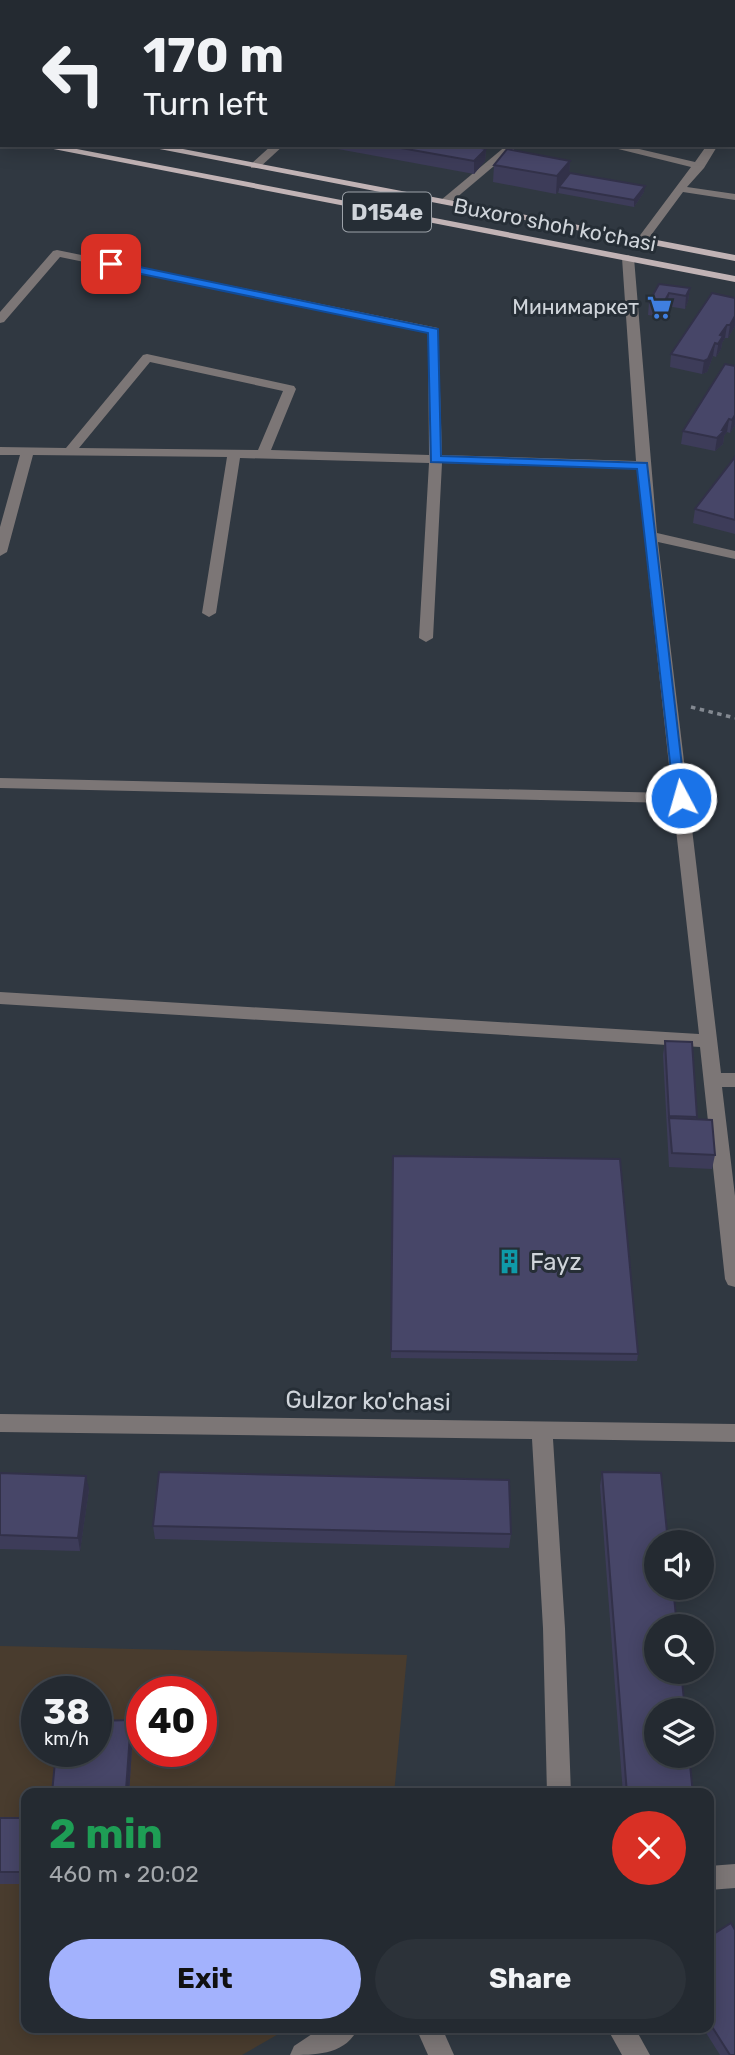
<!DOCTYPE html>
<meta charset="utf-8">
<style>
:root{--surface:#242a31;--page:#2c3239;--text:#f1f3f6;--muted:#a3a7ab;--line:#41464d;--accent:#a3b2fd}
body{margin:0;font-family:Rubik,sans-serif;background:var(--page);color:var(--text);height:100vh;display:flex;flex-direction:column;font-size:26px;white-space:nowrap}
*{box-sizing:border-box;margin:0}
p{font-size:23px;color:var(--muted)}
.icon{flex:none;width:38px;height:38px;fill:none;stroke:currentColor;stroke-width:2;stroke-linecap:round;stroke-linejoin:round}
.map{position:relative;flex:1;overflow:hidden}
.drawer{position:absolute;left:21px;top:1788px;width:693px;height:245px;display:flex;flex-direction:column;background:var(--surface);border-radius:14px;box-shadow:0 4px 18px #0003,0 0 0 2px var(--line)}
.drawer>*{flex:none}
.banner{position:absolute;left:0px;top:0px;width:735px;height:147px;box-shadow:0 4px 18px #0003,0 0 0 2px var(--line);background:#242a31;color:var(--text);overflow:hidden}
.buttons{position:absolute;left:644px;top:1530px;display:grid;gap:14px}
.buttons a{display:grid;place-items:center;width:70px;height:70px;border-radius:50%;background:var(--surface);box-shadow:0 4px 18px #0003,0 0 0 2px var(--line);font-size:35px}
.speed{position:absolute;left:21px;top:1676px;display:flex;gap:14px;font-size:35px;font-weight:700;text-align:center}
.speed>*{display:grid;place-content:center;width:91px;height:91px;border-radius:50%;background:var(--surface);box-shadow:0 4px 18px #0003,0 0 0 2px var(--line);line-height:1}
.speed small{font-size:18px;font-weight:400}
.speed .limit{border:10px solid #d22;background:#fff;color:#111}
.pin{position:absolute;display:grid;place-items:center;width:60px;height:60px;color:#fff;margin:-30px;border-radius:14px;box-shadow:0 4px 10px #0006}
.me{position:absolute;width:77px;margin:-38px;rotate:354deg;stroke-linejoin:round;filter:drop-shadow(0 0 5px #0008)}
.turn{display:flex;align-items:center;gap:24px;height:147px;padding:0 28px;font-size:32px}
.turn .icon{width:91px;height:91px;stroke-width:2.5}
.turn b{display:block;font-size:49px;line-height:60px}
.round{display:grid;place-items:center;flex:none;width:74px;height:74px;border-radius:37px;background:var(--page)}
.head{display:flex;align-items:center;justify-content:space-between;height:119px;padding:0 28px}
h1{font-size:42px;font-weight:700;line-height:52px;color:#1e9e55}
.cta{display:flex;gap:14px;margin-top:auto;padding:14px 28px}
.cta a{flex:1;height:80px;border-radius:42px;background:var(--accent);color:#111;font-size:28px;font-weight:700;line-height:80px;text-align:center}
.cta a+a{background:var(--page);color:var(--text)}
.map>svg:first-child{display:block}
.education{fill:#493c2e;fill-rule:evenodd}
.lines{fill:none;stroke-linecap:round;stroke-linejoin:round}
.path{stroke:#838991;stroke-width:3.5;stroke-dasharray:4.5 4.5;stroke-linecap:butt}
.minor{fill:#7c7676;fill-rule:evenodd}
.major{fill:#c1b3b5;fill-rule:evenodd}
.wall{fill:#3d3c59}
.shaded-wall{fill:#323149}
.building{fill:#474668;stroke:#323149;stroke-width:2}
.route{fill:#1a73e8;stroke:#114b97;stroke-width:2}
.labels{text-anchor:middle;stroke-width:6;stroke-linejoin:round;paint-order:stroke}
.far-street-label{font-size:21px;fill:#cfd4da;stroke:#262e36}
.far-poi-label{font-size:21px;fill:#cfd4da;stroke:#262e36;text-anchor:end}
.shield{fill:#262e36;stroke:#9ca2a9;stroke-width:2}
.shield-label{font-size:23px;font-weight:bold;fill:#cfd4da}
.poi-label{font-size:24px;fill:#cfd4da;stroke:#262e36;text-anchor:start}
.street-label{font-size:24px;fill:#cfd4da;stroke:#262e36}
</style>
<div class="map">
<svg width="735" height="2055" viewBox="0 0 735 2055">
<rect width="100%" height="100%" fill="#303841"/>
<path class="education" d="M0,1646L407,1655L394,1794H26V2028H289L242,2055H0ZM37,1692H96V1752H37ZM142,1692H201V1752H142Z"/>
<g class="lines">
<path class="path" d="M691,707L735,718"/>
<g class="minor">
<path d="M108,0H119L120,2H110Z"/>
<path d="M245,0H256L244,2Z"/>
<path d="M439,0H449L438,2Z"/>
<path d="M461,0H479L480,2H463Z"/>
<path d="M711,0H721L710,2Z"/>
<rect x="733" y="40" width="2" height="6"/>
<path d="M733,90H735L733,99Z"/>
<rect x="733" y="137" width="2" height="6"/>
<path d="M272,145H284L259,168H251V164Z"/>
<path d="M507,145H519L449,204H441V200Z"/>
<path d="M602,145H622L695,162L707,145H718L704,168L687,187L735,194V200L683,192L646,242H638V238L691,167Z"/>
<path d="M57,250L438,328L442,455L636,461L622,258L628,255L634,258L657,533L735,551V559L658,542L721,1073H735V1087H722L735,1196V1287L728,1285L725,1279L700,1047L0,1004V992L699,1034L673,803L0,788V778L672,793L637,469L442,463L433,638L426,642L419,638L429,463L240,458L216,613L209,617L202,613L227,457L33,455L7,552L0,556V527L20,455H0V447L66,448L143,355L147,354L294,386L296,389L271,450L429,455L428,333L60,257L4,322L0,323V312L53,251ZM150,362L283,391L258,450L79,448Z"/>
<path d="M0,1414L735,1424V1442L553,1439L565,1628L571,1794H547L543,1628L532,1439L0,1432Z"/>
<path d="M735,1864V1888L709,1890V1866Z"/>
<path d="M321,2028H358C346,2055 315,2055 290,2055L294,2046Z"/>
<path d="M416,2028H442L454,2055H428Z"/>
<path d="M607,2028H635L650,2055H622Z"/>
</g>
<g class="major">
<rect x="0" y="115" width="2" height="6"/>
<rect x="0" y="135" width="2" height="6"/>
<path d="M33,145H56L735,276V282Z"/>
<path d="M139,145H162L735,255V261Z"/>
</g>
</g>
<g class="wall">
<path d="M355,0H426L425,2H365Z"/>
<path d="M595,0H712L711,2H607Z"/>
<path d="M735,4V27H733V6Z"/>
<rect x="0" y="62" width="2" height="24"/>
<path d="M316,145H467L486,149L485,161L474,174Z"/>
<path d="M654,145H680L677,149Z"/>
<path d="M570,161L569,174L644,192L634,207L558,193L559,190L556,194L493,182L494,165Z"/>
<path d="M659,284L690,288L688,301L685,309L667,306L662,317L648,315L649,302Z"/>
<path d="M735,298V326L728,338H725L722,343L721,349L716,357L713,356L707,372L702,374L670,367L671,354Z"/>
<path d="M735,366V425L730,433L727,432L724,436L723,444L715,451L681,444L683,431Z"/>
<path d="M735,457V534L693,523L695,509Z"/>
<path d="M665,1041L697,1117L696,1119L715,1155L712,1169L669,1167L663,1055Z"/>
<path d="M393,1156L638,1354L637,1361L391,1358Z"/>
<path d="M602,1472L693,1794H623L600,1486Z"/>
<path d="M0,1473L89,1489L80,1551L0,1549Z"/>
<path d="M153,1526L511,1534L509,1548L155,1539Z"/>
<path d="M131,1720L133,1733L129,1794H52V1793Z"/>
<rect x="0" y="1818" width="26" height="66"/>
<path d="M709,1937L735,2055H720L703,2028H709Z"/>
</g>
<g class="shaded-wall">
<path d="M20,0H59V2H12Z"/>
<path d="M127,0H141L133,2H127Z"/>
<path d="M415,0H426V1L415,2Z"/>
<rect x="0" y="4" width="2" height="12"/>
<path d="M486,149L485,161L474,174V161Z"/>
<path d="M570,161L569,178L559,187V190L556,194L557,176Z"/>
<path d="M645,186L644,192L634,207V200Z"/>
<path d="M690,288L688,301L685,309L686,296Z"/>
<path d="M669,293L667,306L662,317L663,304Z"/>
<path d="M735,316V326L728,338L730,325Z"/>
<path d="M727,325L725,338L722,343L721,349L716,357L720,335Z"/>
<path d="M715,343L713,356L707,372L702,374L704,361Z"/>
<path d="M735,409V425L730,433L732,420Z"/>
<path d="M729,419L727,432L724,436L723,444L715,451L717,438Z"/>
<path d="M86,1476L89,1489L80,1551L78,1538Z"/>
<path d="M131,1720L133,1733L129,1794H126V1790Z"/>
</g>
<g class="building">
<path d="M0,0H20L12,2H2V4H0Z"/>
<path d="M254,0H290L300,2H252Z"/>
<path d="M0,62H2V75L0,74Z"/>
<path d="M384,145H467L486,149L474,161Z"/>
<path d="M507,149L570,161L557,176L494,165Z"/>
<path d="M570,173L645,186L634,200L559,187Z"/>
<path d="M659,284L690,288L686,296L669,293L663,304L649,302Z"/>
<path d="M712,293L735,298V316L730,325H727L720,335L723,336L718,344L715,343L708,359L704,361L671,354Z"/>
<path d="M725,364L735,366V415L732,420L729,419L722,430H725L717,438L683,431Z"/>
<path d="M735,457V520L695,509Z"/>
<path d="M665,1041L692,1042L697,1117L669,1116Z"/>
<path d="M669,1118L712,1120L715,1155L672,1153Z"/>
<path d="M393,1156L620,1159L638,1354L391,1351Z"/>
<path d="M159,1472L509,1480L511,1534L153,1526Z"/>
<path d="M602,1472L661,1473L668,1542H656V1587H673L677,1626H656V1671H681L685,1710H656V1755H689L693,1794H627Z"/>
<path d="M0,1473L86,1476L78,1538L0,1535Z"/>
<path d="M131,1720L126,1790H94V1794H75L76,1792L52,1793L56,1752H96V1721Z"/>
<rect x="0" y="1818" width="26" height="54"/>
<path d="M731,1923L735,1930V2055H730L709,2022V1937Z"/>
</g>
<path class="route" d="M111,261L438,329L441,456L647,463L686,801H676L674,798L637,469L431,462L428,333L107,267L106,264Z"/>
<defs>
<symbol id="supermarket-bare" viewBox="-9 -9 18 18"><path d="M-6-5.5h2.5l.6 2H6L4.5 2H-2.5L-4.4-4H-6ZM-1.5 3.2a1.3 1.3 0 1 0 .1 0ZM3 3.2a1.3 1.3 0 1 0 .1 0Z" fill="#3f7fe0" stroke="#262e36" stroke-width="2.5" paint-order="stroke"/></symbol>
<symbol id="building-bare" viewBox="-9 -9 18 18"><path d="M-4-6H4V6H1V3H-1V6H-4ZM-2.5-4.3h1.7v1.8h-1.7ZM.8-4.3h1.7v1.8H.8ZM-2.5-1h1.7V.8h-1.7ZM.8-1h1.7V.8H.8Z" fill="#0f9aa8" stroke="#262e36" stroke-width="2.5" paint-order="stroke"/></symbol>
</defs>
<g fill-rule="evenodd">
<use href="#supermarket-bare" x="642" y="290" width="35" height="35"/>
<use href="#building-bare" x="492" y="1244" width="35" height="35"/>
</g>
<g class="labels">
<g class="far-street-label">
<text transform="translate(555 225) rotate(11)" y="7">Buxoro shoh ko'chasi</text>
</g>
<g class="far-poi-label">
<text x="639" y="314">Минимаркет</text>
</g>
<rect class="shield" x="343" y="192.5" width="88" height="39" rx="5"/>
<g class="shield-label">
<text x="387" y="220">D154e</text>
</g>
<g class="poi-label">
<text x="530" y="1270">Fayz</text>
</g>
<g class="street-label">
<text transform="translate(368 1401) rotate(1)" y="8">Gulzor ko'chasi</text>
</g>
</g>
</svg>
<div class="buttons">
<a><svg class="icon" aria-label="sound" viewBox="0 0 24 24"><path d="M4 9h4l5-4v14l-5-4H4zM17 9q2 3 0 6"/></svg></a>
<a><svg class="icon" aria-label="search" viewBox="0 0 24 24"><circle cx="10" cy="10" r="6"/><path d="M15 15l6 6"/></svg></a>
<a><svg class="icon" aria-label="layers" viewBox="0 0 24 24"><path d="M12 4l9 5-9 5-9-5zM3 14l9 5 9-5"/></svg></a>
</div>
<div class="speed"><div>38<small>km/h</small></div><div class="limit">40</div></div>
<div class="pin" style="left:111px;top:264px;background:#d93025"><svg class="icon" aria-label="arrive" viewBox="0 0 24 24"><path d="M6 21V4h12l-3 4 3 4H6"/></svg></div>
<svg class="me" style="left:681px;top:798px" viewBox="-20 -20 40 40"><circle r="17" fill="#1a73e8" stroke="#fff" stroke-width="3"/><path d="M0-11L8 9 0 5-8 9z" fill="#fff"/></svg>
<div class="banner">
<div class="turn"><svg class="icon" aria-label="left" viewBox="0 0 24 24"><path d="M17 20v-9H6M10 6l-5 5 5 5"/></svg><div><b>170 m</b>Turn left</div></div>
</div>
<section class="drawer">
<div class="head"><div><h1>2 min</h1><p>460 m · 20:02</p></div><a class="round" style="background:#d93025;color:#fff"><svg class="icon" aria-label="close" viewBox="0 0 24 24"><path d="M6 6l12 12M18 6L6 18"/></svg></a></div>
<div class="cta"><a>Exit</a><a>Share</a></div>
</section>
</div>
